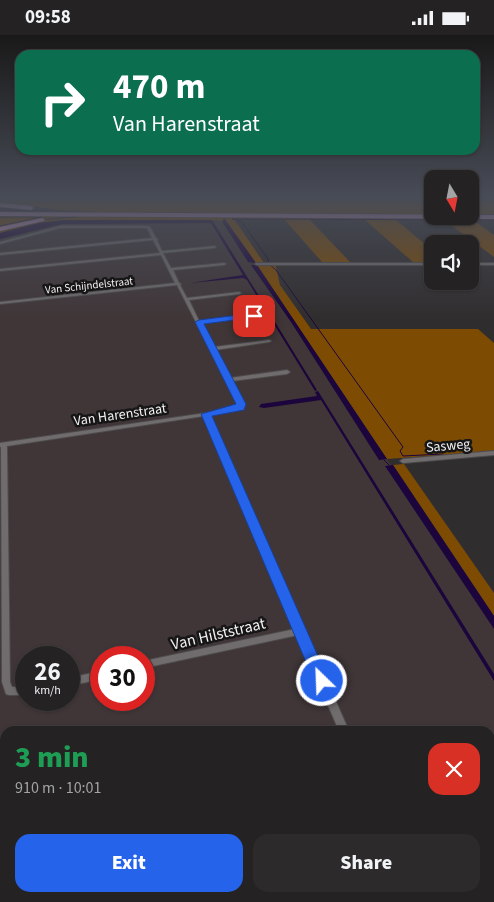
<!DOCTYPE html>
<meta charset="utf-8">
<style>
:root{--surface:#242222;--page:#2c2a2a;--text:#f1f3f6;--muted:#a3a4a5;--line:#413f40;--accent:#2563eb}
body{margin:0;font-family:"Source Sans 3",sans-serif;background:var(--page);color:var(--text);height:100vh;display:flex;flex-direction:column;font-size:19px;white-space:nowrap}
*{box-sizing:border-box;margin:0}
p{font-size:16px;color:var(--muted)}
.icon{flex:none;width:28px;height:28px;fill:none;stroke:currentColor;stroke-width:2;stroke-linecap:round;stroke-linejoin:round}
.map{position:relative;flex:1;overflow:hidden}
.side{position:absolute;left:0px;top:691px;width:495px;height:176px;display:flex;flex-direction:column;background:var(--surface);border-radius:15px 15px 0 0;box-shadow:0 1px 4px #0004,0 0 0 1px var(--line)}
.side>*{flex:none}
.guide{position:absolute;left:15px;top:15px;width:465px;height:105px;border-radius:15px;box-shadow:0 1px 4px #0004,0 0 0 1px var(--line);background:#0b6e4f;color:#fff;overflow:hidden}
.needle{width:32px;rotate:170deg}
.buttons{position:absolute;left:424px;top:135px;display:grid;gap:10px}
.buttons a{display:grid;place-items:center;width:55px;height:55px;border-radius:10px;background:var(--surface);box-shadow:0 1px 4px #0004,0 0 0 1px var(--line);font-size:25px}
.speed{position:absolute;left:15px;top:611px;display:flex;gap:10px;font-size:25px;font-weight:700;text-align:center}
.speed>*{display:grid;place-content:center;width:65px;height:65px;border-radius:50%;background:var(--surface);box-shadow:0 1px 4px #0004,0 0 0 1px var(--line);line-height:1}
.speed small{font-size:12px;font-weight:400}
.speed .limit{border:8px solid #d22;background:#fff;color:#111}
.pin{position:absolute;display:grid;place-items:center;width:42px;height:42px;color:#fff;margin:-21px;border-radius:10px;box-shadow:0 2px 8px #0006}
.me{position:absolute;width:55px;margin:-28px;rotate:336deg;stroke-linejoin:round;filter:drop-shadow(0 0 4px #0008)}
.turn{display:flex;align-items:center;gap:18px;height:105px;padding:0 15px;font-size:22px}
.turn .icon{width:65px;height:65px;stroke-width:2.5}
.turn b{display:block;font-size:35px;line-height:42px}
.round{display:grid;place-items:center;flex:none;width:52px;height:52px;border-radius:15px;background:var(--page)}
.head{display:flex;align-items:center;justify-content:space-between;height:85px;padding:0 15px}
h1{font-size:30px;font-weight:800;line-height:38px;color:#1e9e55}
.cta{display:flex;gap:10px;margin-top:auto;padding:10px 15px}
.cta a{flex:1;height:58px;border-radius:15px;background:var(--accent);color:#fff;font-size:20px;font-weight:800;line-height:58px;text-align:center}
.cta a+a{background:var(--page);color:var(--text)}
.status{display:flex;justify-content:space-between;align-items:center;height:35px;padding:0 25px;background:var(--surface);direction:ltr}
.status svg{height:14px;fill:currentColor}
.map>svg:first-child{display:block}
.built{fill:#403638;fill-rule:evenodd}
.green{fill:#7e4b02}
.water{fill:#1c043c}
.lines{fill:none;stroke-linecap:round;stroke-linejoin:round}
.stream-far1{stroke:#1c043c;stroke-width:1}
.stream{stroke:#1c043c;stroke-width:2}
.minor-casing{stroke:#4d4b4b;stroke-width:2}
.motorway-casing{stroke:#4d4b4b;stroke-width:1}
.minor{fill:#706c6d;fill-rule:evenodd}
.motorway{fill:#d29dce;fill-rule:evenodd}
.route{fill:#2563eb;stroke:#184099}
.labels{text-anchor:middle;stroke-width:5;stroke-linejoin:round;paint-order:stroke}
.far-street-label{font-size:11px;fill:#f3f1f2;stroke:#171616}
.street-label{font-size:14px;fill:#f3f1f2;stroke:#171616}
.near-street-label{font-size:16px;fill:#f3f1f2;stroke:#171616}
</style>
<div class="status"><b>09:58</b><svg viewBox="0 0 49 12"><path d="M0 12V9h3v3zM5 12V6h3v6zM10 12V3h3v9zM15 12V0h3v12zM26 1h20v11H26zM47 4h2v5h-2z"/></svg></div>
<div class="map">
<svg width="494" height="867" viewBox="0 0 494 867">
<rect width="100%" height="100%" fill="#302d2e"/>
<path class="built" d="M222,186L494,579V857H490V696H5V862L448,863L413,867H0V204L62,189L207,187L214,192L212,187ZM26,622H69V665H26ZM101,622H144V665H101Z"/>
<g class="green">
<path d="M0,162H432V179L97,177L59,175L0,167Z"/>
<rect x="470" y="162" width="24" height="17"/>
<path d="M0,181H75L42,184L0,193Z"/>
<path d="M82,182L494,183L473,185L494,200V222L443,184L396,185L432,215V228H414L364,184H309L350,227H322L284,184H234L264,228H256L224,183L222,186L209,185H64L40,188L0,198V195L46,185Z"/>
<path d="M275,228L280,250L311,294H478L494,308V416L387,424L257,230Z"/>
<path d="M404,429L494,558V581L393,430Z"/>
<path d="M490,853H494V867H384L418,862H490Z"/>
</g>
<g class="water">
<path d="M224,183L256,228L248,227L223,188Z"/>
<path d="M64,185H212L317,355L315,356L247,245L243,243L190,248L243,240L211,188L62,189L0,204V198L39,188Z"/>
<path d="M251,230H257L387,424L379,425L291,287Z"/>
<path d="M318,356L494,639V646L321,365L264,373L259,372L261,369L317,361L315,357Z"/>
<path d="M393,430L494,581V594L385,431Z"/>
</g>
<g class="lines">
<g class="stream-far1">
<path d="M0,175H25"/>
<path d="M0,182H42L0,191"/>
<path d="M443,419L403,421L400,416L403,412L276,235L269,229L268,224L241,186L232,184L494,185"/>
<path d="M384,425L389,430"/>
</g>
<g class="stream">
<path d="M490,848L494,847"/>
<path d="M336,867L366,862"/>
</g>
<defs>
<g id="minor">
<path d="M60,191H148L150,192L156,203L158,204L157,205L162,216L215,211L216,212L214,213L163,218L171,233L224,228L226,229L224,230L173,235L179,248L181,249L180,250L187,263L239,257L241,258L239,259L189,265L199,286L254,280L256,281L254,282L201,288L214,312L269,305L271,306L269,307L215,315L230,343L287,335L290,337L287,339L232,346L244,369L243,372L236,376L209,380L349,696H339L298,600L144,633V626L295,594L204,381L7,411L10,647L12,652H26V660H9L6,659L2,647L1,412H0V408L233,374L238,371V369L177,250L0,269V267L175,248L161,220L0,236V234L160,218L153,205L0,220V218L152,203L147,193H60L0,209V207Z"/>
<path d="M256,228H432V230H257L255,229Z"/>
<rect x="470" y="228" width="24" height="2"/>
<path d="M494,416V420L403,428L400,426L403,424Z"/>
<path d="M101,636V644L69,651V643Z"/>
</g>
<g id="motorway">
<path d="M0,168L31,171L34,173L31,175L0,172Z"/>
<path d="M0,177L494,180V184L0,181Z"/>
<path d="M42,183L45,185L44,186L0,196V192Z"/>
</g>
</defs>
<use href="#minor" class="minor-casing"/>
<use href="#motorway" class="motorway-casing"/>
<use href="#minor" class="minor"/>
<use href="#motorway" class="motorway"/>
</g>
<linearGradient id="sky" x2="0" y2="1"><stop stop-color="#1a1919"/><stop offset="0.57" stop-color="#484c57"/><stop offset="1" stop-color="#484c57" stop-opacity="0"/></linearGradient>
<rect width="494" height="284" fill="url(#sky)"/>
<path class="route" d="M254,278L258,281L257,282L204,289L246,369L244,375L212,381L329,646L327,651L322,653L316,651L314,646L201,379L236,369L195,287L199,285Z"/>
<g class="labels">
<g class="far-street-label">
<text transform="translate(89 250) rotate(-6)" y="4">Van Schijndelstraat</text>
</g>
<g class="street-label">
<text transform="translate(120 379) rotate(-8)" y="5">Van Harenstraat</text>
<text transform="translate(448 410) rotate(-5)" y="5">Sasweg</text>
</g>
<g class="near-street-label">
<text transform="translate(218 598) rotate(-13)" y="6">Van Hilststraat</text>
</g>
</g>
</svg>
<div class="buttons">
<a><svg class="needle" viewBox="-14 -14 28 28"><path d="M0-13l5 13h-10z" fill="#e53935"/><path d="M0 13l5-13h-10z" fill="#a3a4a5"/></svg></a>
<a><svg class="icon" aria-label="sound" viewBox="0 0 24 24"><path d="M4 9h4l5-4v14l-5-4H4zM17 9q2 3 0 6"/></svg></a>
</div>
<div class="speed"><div>26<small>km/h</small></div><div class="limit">30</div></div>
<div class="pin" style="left:254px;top:281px;background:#d93025"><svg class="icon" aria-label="arrive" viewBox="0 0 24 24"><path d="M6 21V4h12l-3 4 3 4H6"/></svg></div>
<svg class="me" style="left:322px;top:646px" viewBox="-20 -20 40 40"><circle r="17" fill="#2563eb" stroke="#fff" stroke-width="3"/><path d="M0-11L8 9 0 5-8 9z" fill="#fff"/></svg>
<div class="guide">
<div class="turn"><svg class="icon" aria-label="right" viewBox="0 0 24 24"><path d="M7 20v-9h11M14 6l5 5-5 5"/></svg><div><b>470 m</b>Van Harenstraat</div></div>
</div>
<section class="side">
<div class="head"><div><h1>3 min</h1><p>910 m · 10:01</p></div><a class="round" style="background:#d93025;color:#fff"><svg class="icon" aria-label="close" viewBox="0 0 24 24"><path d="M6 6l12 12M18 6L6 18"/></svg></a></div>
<div class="cta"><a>Exit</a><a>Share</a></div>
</section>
</div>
